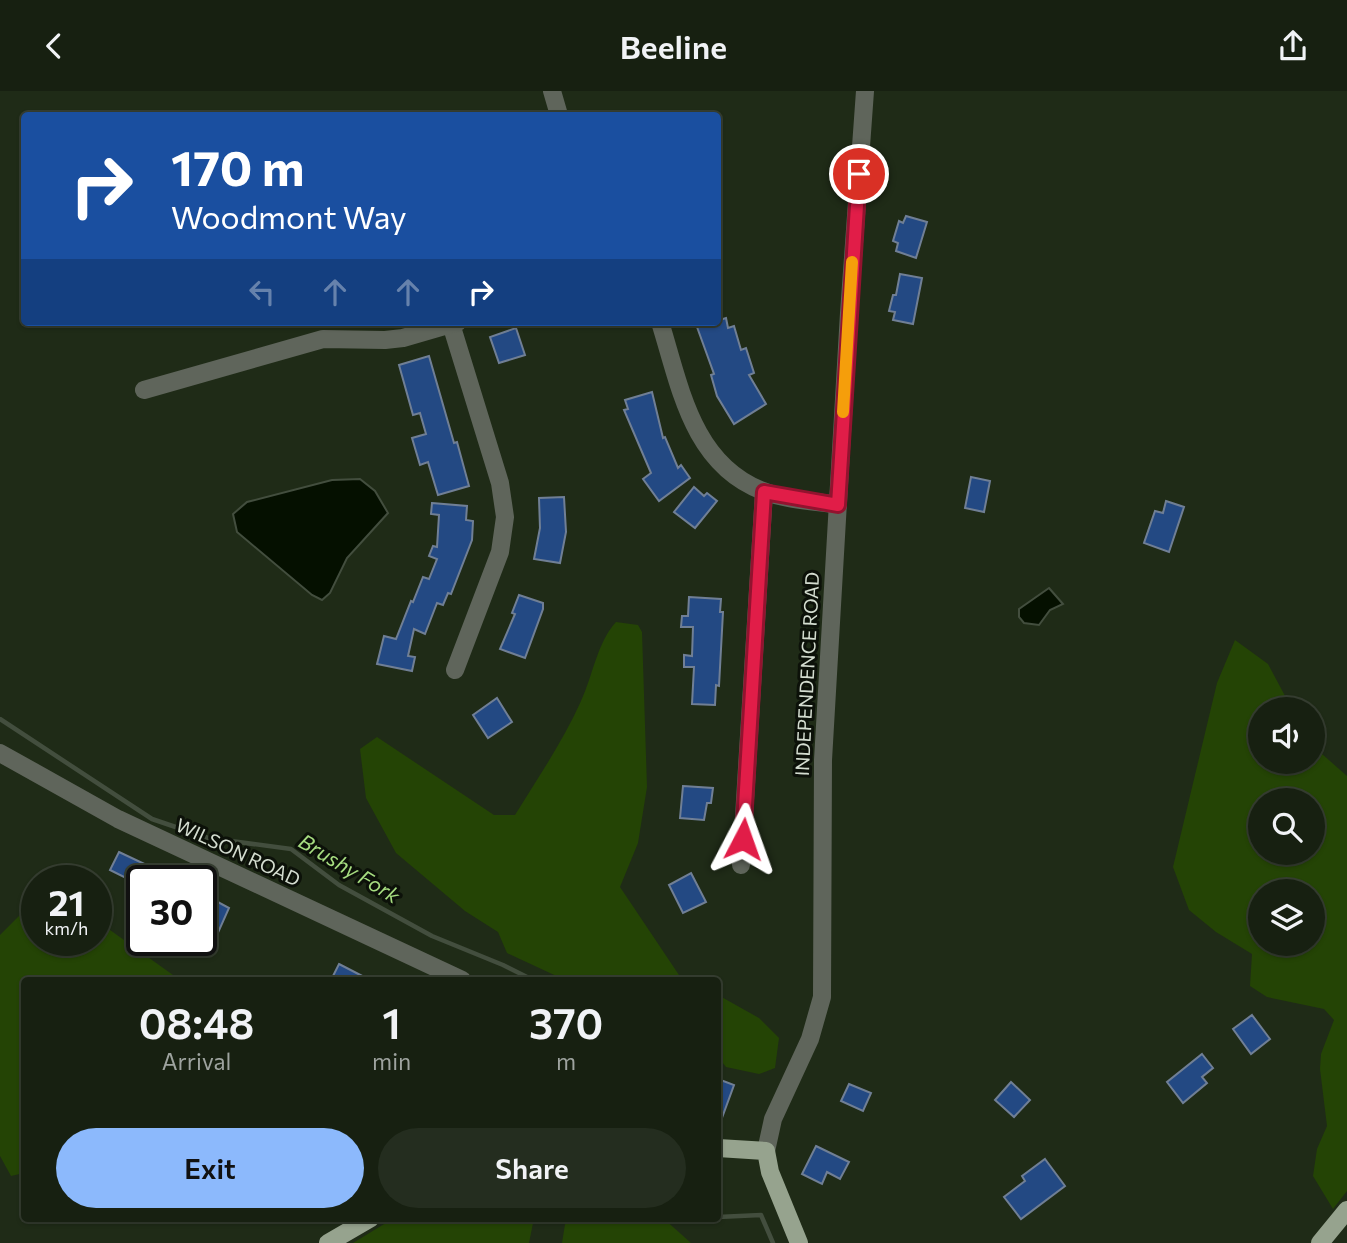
<!DOCTYPE html>
<style>
:root{--surface:#172011;--page:#242d1f;--text:#f1f3f6;--muted:#9ea39f;--line:#363e31;--accent:#8cb9fc}
body{margin:0;font-family:Commissioner,sans-serif;background:var(--page);color:var(--text);height:100vh;display:flex;flex-direction:column;font-size:26px;white-space:nowrap}
*{box-sizing:border-box;margin:0}
p{font-size:23px;color:var(--muted)}
.icon{flex:none;width:38px;height:38px;fill:none;stroke:currentColor;stroke-width:2;stroke-linecap:round;stroke-linejoin:round}
.map{position:relative;flex:1;overflow:hidden}
.side{position:absolute;left:21px;top:886px;width:700px;height:245px;display:flex;flex-direction:column;background:var(--surface);border-radius:7px;box-shadow:0 2px 5px #0004,0 0 0 2px var(--line)}
.side>*{flex:none}
.guide{position:absolute;left:21px;top:21px;width:700px;height:214px;border-radius:7px;box-shadow:0 2px 5px #0004,0 0 0 2px var(--line);background:#1a4fa0;color:#fff;overflow:hidden}
.tools{position:absolute;left:1248px;top:606px;display:grid;gap:14px}
.tools a{display:grid;place-items:center;width:77px;height:77px;border-radius:50%;background:var(--surface);box-shadow:0 2px 5px #0004,0 0 0 2px var(--line);font-size:35px}
.speed{position:absolute;left:21px;top:774px;display:flex;gap:14px;font-size:35px;font-weight:700;text-align:center}
.speed>*{display:grid;place-content:center;width:91px;height:91px;border-radius:50%;background:var(--surface);box-shadow:0 2px 5px #0004,0 0 0 2px var(--line);line-height:1}
.speed small{font-size:18px;font-weight:400}
.speed .limit{border:4px solid #111;border-radius:10px;background:#fff;color:#111}
.pin{position:absolute;display:grid;place-items:center;width:60px;height:60px;color:#fff;margin:-30px;border:4px solid #fff;border-radius:50%;box-shadow:0 2px 7px #0007}
.me{position:absolute;width:77px;margin:-38px;rotate:4deg;stroke-linejoin:round;filter:drop-shadow(0 0 5px #0008)}
.turn{display:flex;align-items:center;gap:24px;height:147px;padding:0 35px;font-size:32px}
.turn .icon{width:91px;height:91px;stroke-width:2.5}
.turn b{display:block;font-size:49px;line-height:60px}
.lanes{display:flex;align-items:center;height:66px;padding:0 35px;background:#0003;justify-content:center;gap:35px;direction:ltr}
.lanes .off{opacity:.35}
.eta{display:flex;justify-content:space-evenly;align-items:center;height:119px;text-align:center}
.eta b{font-size:42px;font-weight:600;line-height:49px}
.button{display:flex;gap:14px;margin-top:auto;padding:14px 35px}
.button a{flex:1;height:80px;border-radius:42px;background:var(--accent);color:#111;font-size:28px;font-weight:600;line-height:80px;text-align:center}
.button a+a{background:var(--page);color:var(--text)}
header{display:flex;justify-content:space-between;align-items:center;height:91px;padding:0 35px;background:var(--surface);font-size:32px;font-weight:600}
.map>svg:first-child{display:block}
.green{fill:#244405;fill-rule:evenodd}
.water{fill:#051000;stroke:#434e3e;stroke-width:2}
.lines{fill:none;stroke-linecap:round;stroke-linejoin:round}
.stream{stroke:#434e3e;stroke-width:4.5}
.building{fill:#234983;stroke:#707f95;stroke-width:2}
.minor{stroke:#5f655b;stroke-width:18}
.major{stroke:#96a38e;stroke-width:18}
.route-casing{stroke:#92132f;stroke-width:18}
.route{stroke:#e11d48;stroke-width:12}
.slow{stroke:#f59e0b;stroke-width:12}
.labels{text-anchor:middle;stroke-width:6;stroke-linejoin:round;paint-order:stroke}
.street-label{font-size:19px;fill:#d4ddd0;stroke:#0c1109}
.water-label{font-size:21px;font-style:italic;fill:#a6dd80;stroke:#0c1109}
</style>
<header><svg class="icon" aria-label="back" viewBox="0 0 24 24"><path d="M15 5l-7 7 7 7"/></svg>Beeline<svg class="icon" aria-label="share" viewBox="0 0 24 24"><path d="M12 15V3M7 8l5-5 5 5M5 13v7h14v-7"/></svg></header>
<div class="map">
<svg width="1347" height="1152" viewBox="0 0 1347 1152">
<rect width="100%" height="100%" fill="#1f2b17"/>
<g class="green">
<path d="M616,531L638,534L642,541L647,696L638,752L620,796L679,884L689,889H565L507,862L498,841L465,820L396,762L366,707L360,658L377,646L494,724H515C538,687 563,650 581,610C593,584 597,552 616,531Z"/>
<path d="M1235,549L1268,573L1292,618H1260V670H1312L1313,655L1347,685V1100L1333,1118L1313,1085L1317,1058L1327,1035L1320,978L1321,963L1334,929L1324,918L1267,906L1250,895L1252,863L1216,841L1189,819L1173,776L1217,592ZM1260,709H1312V761H1260ZM1260,800H1312V852H1260Z"/>
<path d="M37,807V849H96V829L180,889H24V1082L11,1085L0,1065V844Z"/>
<path d="M718,904L759,927L779,947L775,977L759,983L726,976L718,966Z"/>
<path d="M394,1127H534L529,1152H353Z"/>
<path d="M566,1127H663L691,1152H562Z"/>
</g>
<g class="water">
<path d="M360,388L375,400L388,422L347,467L330,502L322,509L312,504L237,441L233,423L247,411L332,389Z"/>
<path d="M1049,497L1063,513L1050,519L1039,534L1024,532L1019,526V518Z"/>
</g>
<g class="lines">
<g class="stream">
<path d="M0,628L152,728L208,747L291,758L339,794L432,845L503,874L533,889"/>
<path d="M718,1126L761,1124L773,1152"/>
</g>
</g>
<g class="building">
<path d="M906,125L927,131L916,167L896,160L898,152L893,150L899,130L903,132Z"/>
<path d="M900,183L922,187L913,233L893,229L895,221L889,220L893,204H896Z"/>
<path d="M726,227L728,237L734,235L741,259L746,257L754,282L749,284L766,313L734,333L717,305L711,284L714,283L697,236Z"/>
<path d="M516,237L525,264L499,272L490,246Z"/>
<path d="M429,265L454,352L457,351L469,395L438,404L428,371L420,374L412,347L426,343L420,322L413,324L399,274Z"/>
<path d="M652,301L663,347L665,346L678,377L681,374L690,387L659,410L643,388L651,382L624,319L628,318L625,309Z"/>
<path d="M971,386L990,390L984,421L965,417Z"/>
<path d="M694,396L704,405L707,402L717,410L695,437L674,421Z"/>
<path d="M564,406L566,441L560,472L534,468L540,437L539,407Z"/>
<path d="M1166,410L1184,416L1169,461L1144,452L1155,420L1163,422Z"/>
<path d="M432,412L467,415L466,429L473,430L472,449L451,503L448,502L443,514L437,512L425,543L414,538L408,565L415,566L412,580L377,573L384,545L396,548L411,510L413,511L423,486L429,488L437,468L429,465L433,455L437,456L439,424L431,423Z"/>
<path d="M519,504L543,512V518L525,567L500,558L515,523L512,522Z"/>
<path d="M689,506L721,508L720,521H723L719,595L716,594L715,614L692,613L694,576H684V564L692,565L693,536H681L682,525H688Z"/>
<path d="M497,607L512,631L488,647L473,624Z"/>
<path d="M683,695L713,697L711,712H707L704,729L680,727Z"/>
<path d="M119,761L153,777L147,789H142V795L110,779Z"/>
<path d="M691,782L706,811L683,822L669,794Z"/>
<path d="M206,809L215,813L216,810L229,817L217,844L201,836V819Z"/>
<path d="M339,873L370,889H331Z"/>
<path d="M1252,924L1270,948L1251,963L1233,938Z"/>
<path d="M1202,963L1213,977L1202,986L1207,992L1183,1012L1167,991Z"/>
<path d="M718,988L734,994L719,1035H718Z"/>
<path d="M1011,991L1030,1009L1014,1026L995,1009Z"/>
<path d="M849,993L871,1002L863,1020L841,1010Z"/>
<path d="M816,1055L849,1071L840,1088L827,1081L822,1093L802,1083Z"/>
<path d="M1045,1068L1065,1095L1021,1128L1004,1106L1025,1090L1022,1085Z"/>
</g>
<g class="lines">
<g class="minor">
<path d="M552,0L559,24"/>
<path d="M660,231C680,295 692,373 763,400C786,409 813,410 838,414"/>
<path d="M451,233L500,392L505,426L500,461L455,579"/>
<path d="M144,299L323,248L385,249L403,247L458,231"/>
<path d="M0,662L118,728L462,889"/>
<path d="M741,774L764,401"/>
<path d="M766,1060L773,1028L810,948L822,906L823,669L849,222L865,0"/>
</g>
<g class="major">
<path d="M718,1057L766,1060L770,1081L799,1152"/>
<path d="M328,1152L371,1127"/>
<path d="M1320,1152L1347,1119"/>
</g>
</g>
<g class="lines">
<defs>
<path id="route" d="M743,748L764,401L838,414L859,83"/>
</defs>
<use href="#route" class="route-casing"/>
<use href="#route" class="route"/>
<path class="slow" d="M843,321L852,171"/>
</g>
<g class="labels">
<g class="street-label">
<text transform="translate(807 583) rotate(-87)" y="7">INDEPENDENCE ROAD</text>
<text transform="translate(238 761) rotate(25)" y="7">WILSON ROAD</text>
</g>
<g class="water-label">
<text transform="translate(349 778) rotate(31)" y="7">Brushy Fork</text>
</g>
</g>
</svg>
<div class="tools">
<a><svg class="icon" aria-label="sound" viewBox="0 0 24 24"><path d="M4 9h4l5-4v14l-5-4H4zM17 9q2 3 0 6"/></svg></a>
<a><svg class="icon" aria-label="search" viewBox="0 0 24 24"><circle cx="10" cy="10" r="6"/><path d="M15 15l6 6"/></svg></a>
<a><svg class="icon" aria-label="layers" viewBox="0 0 24 24"><path d="M12 4l9 5-9 5-9-5zM3 14l9 5 9-5"/></svg></a>
</div>
<div class="speed"><div>21<small>km/h</small></div><div class="limit">30</div></div>
<div class="pin" style="left:859px;top:83px;background:#d93025"><svg class="icon" aria-label="arrive" viewBox="0 0 24 24"><path d="M6 21V4h12l-3 4 3 4H6"/></svg></div>
<svg class="me" style="left:743px;top:748px" viewBox="-20 -20 40 40"><path d="M0-17L14 15 0 8-14 15z" fill="#e11d48" stroke="#fff" stroke-width="4"/></svg>
<div class="guide">
<div class="turn"><svg class="icon" aria-label="right" viewBox="0 0 24 24"><path d="M7 20v-9h11M14 6l5 5-5 5"/></svg><div><b>170 m</b>Woodmont Way</div></div>
<div class="lanes"><svg class="icon off" aria-label="left" viewBox="0 0 24 24"><path d="M17 20v-9H6M10 6l-5 5 5 5"/></svg><svg class="icon off" aria-label="ahead" viewBox="0 0 24 24"><path d="M12 20V5M6 11l6-6 6 6"/></svg><svg class="icon off" aria-label="ahead" viewBox="0 0 24 24"><path d="M12 20V5M6 11l6-6 6 6"/></svg><svg class="icon" aria-label="right" viewBox="0 0 24 24"><path d="M7 20v-9h11M14 6l5 5-5 5"/></svg></div>
</div>
<section class="side">
<div class="eta">
<div><b>08:48</b><p>Arrival</p></div>
<div><b>1</b><p>min</p></div>
<div><b>370</b><p>m</p></div>
</div>
<div class="button"><a>Exit</a><a>Share</a></div>
</section>
</div>
